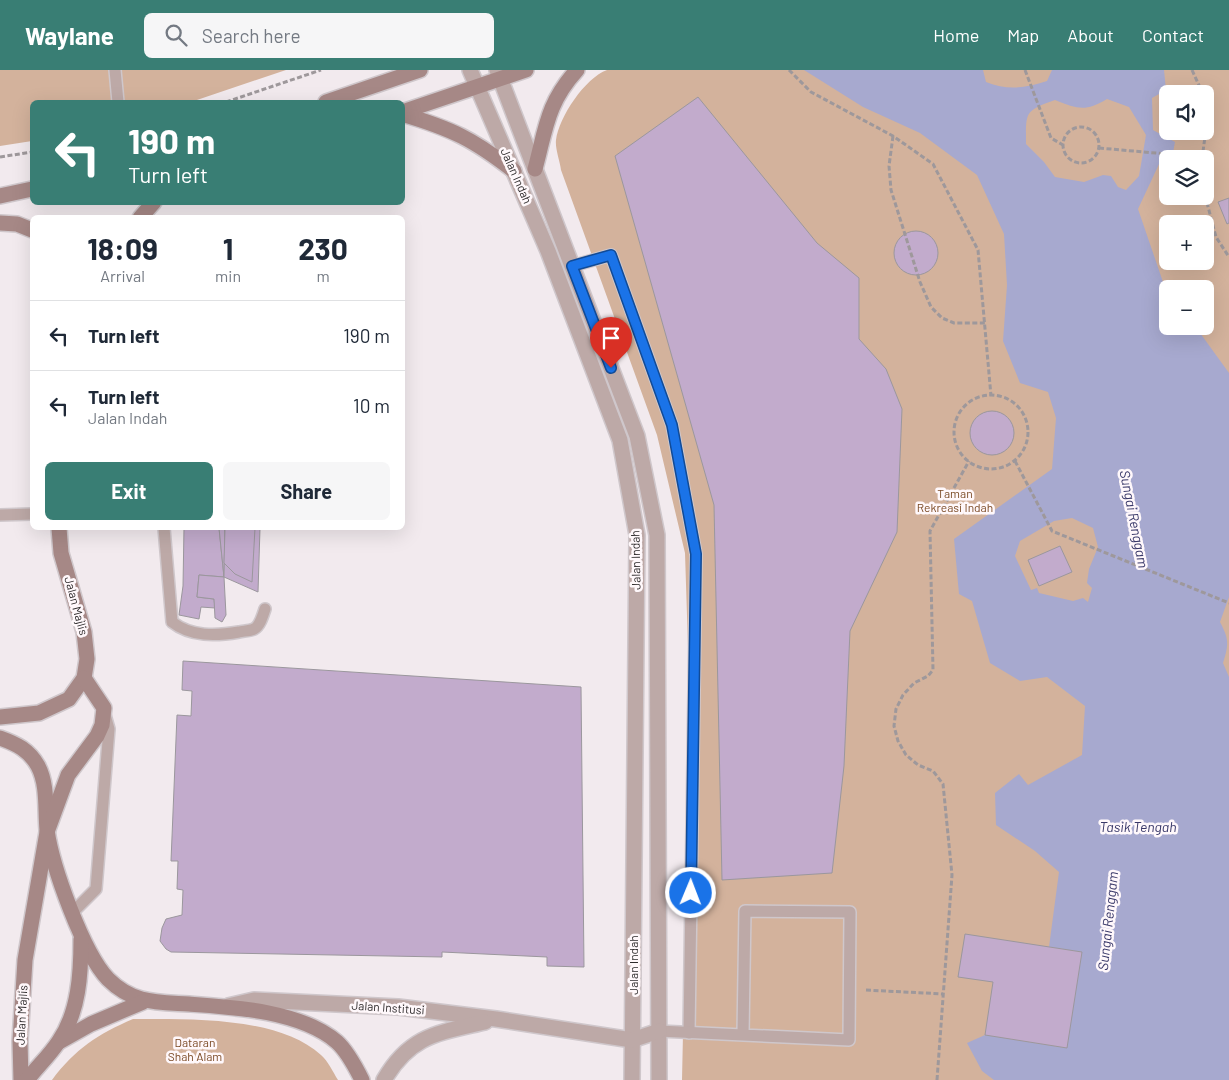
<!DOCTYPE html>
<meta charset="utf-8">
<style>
:root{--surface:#fff;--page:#f6f6f7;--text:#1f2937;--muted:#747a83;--line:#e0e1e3;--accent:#397e74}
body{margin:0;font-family:Barlow,sans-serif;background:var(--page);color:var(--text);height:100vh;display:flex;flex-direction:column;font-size:19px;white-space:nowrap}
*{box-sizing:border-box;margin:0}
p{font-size:16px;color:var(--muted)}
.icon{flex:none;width:28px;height:28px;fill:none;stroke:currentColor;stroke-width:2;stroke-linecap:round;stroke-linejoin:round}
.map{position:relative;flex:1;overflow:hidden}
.details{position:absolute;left:30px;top:145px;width:375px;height:315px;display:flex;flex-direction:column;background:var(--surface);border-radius:8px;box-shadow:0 5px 20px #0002}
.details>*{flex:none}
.hud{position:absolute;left:30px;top:30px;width:375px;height:105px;border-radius:8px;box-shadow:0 5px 20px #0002;background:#397e74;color:#fff;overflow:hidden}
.tools{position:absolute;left:1159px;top:15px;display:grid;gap:10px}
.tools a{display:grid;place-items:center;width:55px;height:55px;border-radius:8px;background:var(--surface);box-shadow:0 5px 20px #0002;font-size:25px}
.pin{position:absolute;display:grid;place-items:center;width:42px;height:42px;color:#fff;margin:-51px -21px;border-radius:50% 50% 50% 0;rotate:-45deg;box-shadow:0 0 5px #0007}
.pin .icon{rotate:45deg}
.me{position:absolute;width:55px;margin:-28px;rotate:1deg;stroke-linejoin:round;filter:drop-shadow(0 0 4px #0008)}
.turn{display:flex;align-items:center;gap:18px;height:105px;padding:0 15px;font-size:22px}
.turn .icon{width:65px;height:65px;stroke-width:2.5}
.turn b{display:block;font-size:35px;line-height:42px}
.eta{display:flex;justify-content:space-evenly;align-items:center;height:85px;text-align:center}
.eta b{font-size:30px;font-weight:700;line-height:35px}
.action{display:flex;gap:10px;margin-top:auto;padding:10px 15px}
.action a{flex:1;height:58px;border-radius:8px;background:var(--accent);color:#fff;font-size:20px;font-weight:700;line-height:58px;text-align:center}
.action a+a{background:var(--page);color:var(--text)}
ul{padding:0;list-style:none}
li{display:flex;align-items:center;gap:15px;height:70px;padding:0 15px;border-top:1px solid var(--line)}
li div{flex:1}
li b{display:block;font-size:19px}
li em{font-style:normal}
header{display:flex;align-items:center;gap:30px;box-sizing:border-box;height:70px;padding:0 25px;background:var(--accent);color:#fff}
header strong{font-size:24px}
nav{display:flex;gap:28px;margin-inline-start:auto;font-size:18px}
.search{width:350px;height:45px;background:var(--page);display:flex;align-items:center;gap:12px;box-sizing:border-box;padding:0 18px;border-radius:8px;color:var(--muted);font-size:19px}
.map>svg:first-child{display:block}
.green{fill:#d3b29c;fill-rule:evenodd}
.water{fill:#a7a9cf;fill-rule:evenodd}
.building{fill:#c2abcc;stroke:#9b979d}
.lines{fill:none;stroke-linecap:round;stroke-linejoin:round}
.lane-casing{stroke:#cfc7cb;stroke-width:14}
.street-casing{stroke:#cfc7cb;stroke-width:18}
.secondary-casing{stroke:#cfc7cb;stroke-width:18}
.path{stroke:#9e989b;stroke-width:3;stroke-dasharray:5 2.5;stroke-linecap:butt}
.lane{stroke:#bda9a7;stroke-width:11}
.street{stroke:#bda9a7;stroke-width:15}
.secondary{stroke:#a68886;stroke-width:15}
.route-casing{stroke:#114b97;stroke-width:12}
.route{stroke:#1a73e8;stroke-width:9}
.labels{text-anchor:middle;stroke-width:5;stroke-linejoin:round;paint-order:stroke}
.street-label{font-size:12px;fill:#2d2a2b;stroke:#fff8fb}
.park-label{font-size:12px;fill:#7b4a25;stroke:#fff8fb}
.water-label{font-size:14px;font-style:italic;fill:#393869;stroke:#fff8fb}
</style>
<header>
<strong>Waylane</strong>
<div class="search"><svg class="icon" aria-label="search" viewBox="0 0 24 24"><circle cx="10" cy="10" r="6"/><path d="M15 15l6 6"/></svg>Search here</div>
<nav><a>Home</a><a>Map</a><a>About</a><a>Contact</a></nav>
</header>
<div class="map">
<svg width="1229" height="1010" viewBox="0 0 1229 1010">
<rect width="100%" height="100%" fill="#f2eaee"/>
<g class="green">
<path d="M0,0H286L191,32H32V71L0,76Z"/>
<path d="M607,0H1229V1010H682L690,640L685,483L657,365L561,100C560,91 555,79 556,70C559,47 585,8 607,0ZM1168,24H1205V61H1168ZM1168,89H1205V126H1168ZM1168,154H1205V191H1168ZM1168,219H1205V256H1168Z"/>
<path d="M133,949C188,949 278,946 321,985C328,991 333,1002 338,1010H52C75,979 98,964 133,949Z"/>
</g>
<path class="water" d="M804,0H983L986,12C1008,21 1025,18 1047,11L1052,0H1164L1166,20L1152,28L1153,60L1175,72L1172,88L1160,92L1138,139L1163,212L1168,219V256H1195L1229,303V527L1220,552C1229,569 1229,574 1223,593L1229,607V1010H994L982,1001L967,973L985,965L1066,978L1081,882L1049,877L1059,802L1035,781L996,755L995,723L1019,704L1028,715L1082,685L1085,636L1047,607L1020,611L990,593L972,531L959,524L954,469L1052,399L1056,348L1048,322L1020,313L1003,271L1007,215L1004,164L977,105L920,63L863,37ZM1107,29L1129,37L1146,65L1139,106L1126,120L1118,117L1111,106L1103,105L1084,112L1055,107L1044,92L1026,74C1026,42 1024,41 1055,30C1078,39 1085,42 1107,29ZM1072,448L1093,458L1098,477L1089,499L1087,513L1092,518L1088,532L1083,528L1073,531L1039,523L1037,518L1031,520L1015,486L1020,471L1054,451Z"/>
<g class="building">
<path d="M698,27L817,173L859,208V269L886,299L902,339L897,462L850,561L844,696L832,803L722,810L714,435L615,86Z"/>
<path d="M1229,128V153L1227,154L1218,132Z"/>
<circle cx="916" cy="183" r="22"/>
<circle cx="992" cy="363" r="22"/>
<path d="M184,458H219L224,507L199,505L197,527L214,529L215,538L201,537L199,549L179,545L183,516Z"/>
<path d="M219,458H225L224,507Z"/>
<path d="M225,458H260L258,522L224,507Z"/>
<path d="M225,458H255L252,512L235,504L224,493Z"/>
<path d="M1060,476L1072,502L1039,516L1028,490Z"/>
<path d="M199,505L224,507L226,545L222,552L215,548L214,529L197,527Z"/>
<path d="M183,591L581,617L584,897L547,896V887L442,882V887L171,882L166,879L160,871L162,858L166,849L182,845L183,820L177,819L178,791H171L177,645L191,646L192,621L182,620Z"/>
<path d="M965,864L1082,882L1067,978L985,965L993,912L958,907Z"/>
</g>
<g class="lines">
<defs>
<g id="lane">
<path d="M115,0L118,32"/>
<path d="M572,196L611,185L672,355L696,484L689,963"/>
<path d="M0,445L32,444"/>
<path d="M164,458L172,552C191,567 216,566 239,562C243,561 250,561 254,559C260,556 263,545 265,539"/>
<path d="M73,842L96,819L109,659L105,645"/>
<path d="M659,961L849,970L850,842L745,841L743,964"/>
</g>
<g id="street">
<path d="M470,0L548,181L620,370L637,465L632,1010"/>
<path d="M497,0L637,366L657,465L659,1010"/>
<path d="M228,936L254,930L398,937L496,949L632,970L659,961"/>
<path d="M384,1010C410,965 438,963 485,952"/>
</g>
<g id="secondary">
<path d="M326,32L420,0"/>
<path d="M402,42L526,0"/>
<path d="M402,44C452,59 473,69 514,101"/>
<path d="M535,99C546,58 547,33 577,0"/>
<path d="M0,126L32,119"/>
<path d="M140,148L154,132"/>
<path d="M0,153L17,154L32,160"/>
<path d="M0,647L39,643L69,629L84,608L87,589L84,562L61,483L59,458"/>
<path d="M0,668C17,674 29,680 38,696C48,715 45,739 47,760C52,796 83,883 108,909C133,934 157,932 189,934C234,937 301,941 337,972C347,981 356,998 362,1010"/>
<path d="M59,972L91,954L143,932"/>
<path d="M21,1010L20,971L25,890L47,762L68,705L97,666L102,655L104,638L84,608"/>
<path d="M27,1010C37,997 50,985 59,971C79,942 81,903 81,869"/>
</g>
</defs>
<use href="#lane" class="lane-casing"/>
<use href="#street" class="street-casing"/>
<use href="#secondary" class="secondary-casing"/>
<g class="path">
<path d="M789,0L811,22L893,66L933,94L978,180L991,326"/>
<path d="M1025,0L1051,68L1063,75"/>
<path d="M1192,0L1203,24"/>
<path d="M226,32L321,0"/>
<circle cx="1081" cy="75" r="18"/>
<path d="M893,66L889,96L891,120L920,212L931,237L942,248L954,253H985"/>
<path d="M1099,78L1178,85L1183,89"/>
<path d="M0,87L32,82"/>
<path d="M1202,89L1209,37L1205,28"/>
<path d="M1205,125L1216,167L1229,187"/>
<circle cx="991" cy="362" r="37"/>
<path d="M1015,391L1052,461L1229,533"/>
<path d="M866,920L943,924"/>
<path d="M937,1010L952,805L943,714L933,701L918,695L906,685L898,671L894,656L896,639L903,625L914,613L928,606L933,600L930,461L969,391"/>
</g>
<use href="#lane" class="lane"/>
<use href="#street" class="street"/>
<use href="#secondary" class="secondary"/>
</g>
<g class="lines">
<defs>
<path id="route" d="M611,298L572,196L611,185L672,355L696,484L691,823"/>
</defs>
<use href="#route" class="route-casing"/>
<use href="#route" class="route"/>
</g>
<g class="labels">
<g class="street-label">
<text transform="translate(516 106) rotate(66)" y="4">Jalan Indah</text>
<text transform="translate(636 490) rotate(-91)" y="4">Jalan Indah</text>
<text transform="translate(76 536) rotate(75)" y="4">Jalan Majlis</text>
<text transform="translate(634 895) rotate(-90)" y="4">Jalan Indah</text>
<text transform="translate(388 938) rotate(4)" y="4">Jalan Institusi</text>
<text transform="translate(22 945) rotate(-87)" y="4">Jalan Majlis</text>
</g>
<g class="park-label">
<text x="955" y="428">Taman<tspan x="955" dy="14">Rekreasi Indah</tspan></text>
<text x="195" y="977">Dataran<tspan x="195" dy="14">Shah Alam</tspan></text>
</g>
<g class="water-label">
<text transform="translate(1134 449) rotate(79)" y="5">Sungai Renggam</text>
<text x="1138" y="762">Tasik Tengah</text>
<text transform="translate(1108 851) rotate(-84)" y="5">Sungai Renggam</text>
</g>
</g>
</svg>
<div class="tools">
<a><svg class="icon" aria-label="sound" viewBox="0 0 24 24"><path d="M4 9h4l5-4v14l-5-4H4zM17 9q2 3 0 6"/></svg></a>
<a><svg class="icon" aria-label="layers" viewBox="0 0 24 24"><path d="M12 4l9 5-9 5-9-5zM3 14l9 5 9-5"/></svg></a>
<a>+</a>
<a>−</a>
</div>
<div class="pin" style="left:611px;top:298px;background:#d93025"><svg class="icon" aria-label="arrive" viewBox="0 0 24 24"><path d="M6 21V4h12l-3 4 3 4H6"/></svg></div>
<svg class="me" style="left:691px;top:823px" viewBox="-20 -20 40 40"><circle r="17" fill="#1a73e8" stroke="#fff" stroke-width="3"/><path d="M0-11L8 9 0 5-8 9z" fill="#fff"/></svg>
<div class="hud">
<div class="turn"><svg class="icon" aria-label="left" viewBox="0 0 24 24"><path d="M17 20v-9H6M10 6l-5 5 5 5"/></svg><div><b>190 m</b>Turn left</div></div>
</div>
<section class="details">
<div class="eta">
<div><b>18:09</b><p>Arrival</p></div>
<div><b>1</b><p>min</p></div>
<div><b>230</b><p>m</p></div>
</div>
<ul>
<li><svg class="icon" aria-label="left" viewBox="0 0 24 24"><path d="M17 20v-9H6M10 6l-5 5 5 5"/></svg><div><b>Turn left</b></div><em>190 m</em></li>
<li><svg class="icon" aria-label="left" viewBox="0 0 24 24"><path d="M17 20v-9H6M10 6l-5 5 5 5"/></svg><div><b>Turn left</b><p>Jalan Indah</p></div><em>10 m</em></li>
</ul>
<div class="action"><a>Exit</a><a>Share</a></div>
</section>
</div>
